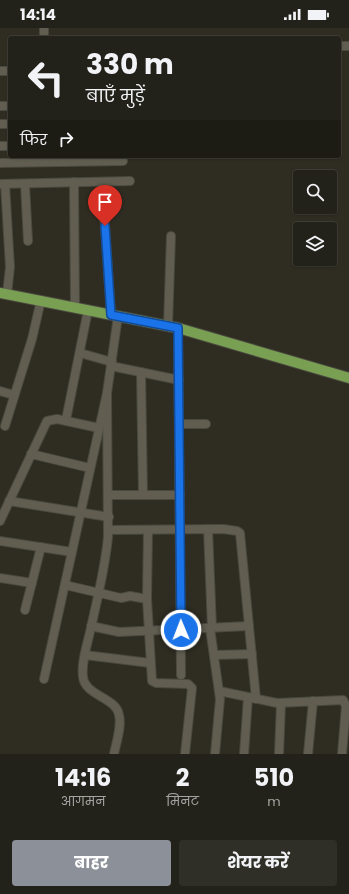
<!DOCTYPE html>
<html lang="hi">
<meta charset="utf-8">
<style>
:root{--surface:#23221a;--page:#2f2f27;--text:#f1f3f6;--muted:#a3a4a2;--line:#403f39;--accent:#8c9099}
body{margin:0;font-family:Poppins,"Noto Sans Devanagari",sans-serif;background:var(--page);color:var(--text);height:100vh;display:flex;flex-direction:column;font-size:15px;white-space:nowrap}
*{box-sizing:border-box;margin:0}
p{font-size:13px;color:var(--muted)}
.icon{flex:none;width:22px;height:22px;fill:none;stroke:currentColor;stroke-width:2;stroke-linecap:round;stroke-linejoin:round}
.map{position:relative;height:726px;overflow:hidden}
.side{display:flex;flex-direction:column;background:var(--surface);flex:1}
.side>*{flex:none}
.banner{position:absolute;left:8px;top:8px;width:333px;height:122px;border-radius:4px;box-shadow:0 1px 3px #0004,0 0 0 1px var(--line);background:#23221a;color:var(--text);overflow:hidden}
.fabs{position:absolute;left:293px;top:142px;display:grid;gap:8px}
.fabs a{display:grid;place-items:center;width:44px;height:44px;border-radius:4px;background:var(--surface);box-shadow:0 1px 3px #0004,0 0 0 1px var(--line);font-size:20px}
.pin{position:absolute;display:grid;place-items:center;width:34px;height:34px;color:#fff;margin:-41px -17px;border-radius:50% 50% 50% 0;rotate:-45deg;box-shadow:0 0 4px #0007}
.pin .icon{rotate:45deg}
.me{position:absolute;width:44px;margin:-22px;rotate:359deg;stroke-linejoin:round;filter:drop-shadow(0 0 3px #0008)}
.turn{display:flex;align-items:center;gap:14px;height:84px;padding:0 12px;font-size:18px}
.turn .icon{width:52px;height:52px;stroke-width:2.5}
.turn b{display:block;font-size:28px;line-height:34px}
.then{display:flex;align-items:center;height:38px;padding:0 12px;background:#0003;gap:8px;font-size:15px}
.eta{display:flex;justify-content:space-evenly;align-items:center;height:68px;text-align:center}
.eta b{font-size:24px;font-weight:700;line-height:28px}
.button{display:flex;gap:8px;margin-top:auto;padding:8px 12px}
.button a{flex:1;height:46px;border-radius:4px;background:var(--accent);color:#fff;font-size:16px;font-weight:700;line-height:46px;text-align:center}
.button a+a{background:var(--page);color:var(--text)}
.status{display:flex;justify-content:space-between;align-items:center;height:28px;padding:0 20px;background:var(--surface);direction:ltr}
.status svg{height:11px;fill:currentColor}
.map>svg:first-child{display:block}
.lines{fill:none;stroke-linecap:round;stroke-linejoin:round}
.minor-casing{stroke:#4a493f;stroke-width:10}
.major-casing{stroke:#4a493f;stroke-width:12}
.minor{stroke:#615e51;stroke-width:8}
.major{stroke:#799f53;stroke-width:10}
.route-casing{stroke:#114b97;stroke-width:10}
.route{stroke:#1a73e8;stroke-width:7}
</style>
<div class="status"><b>14:14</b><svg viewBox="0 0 49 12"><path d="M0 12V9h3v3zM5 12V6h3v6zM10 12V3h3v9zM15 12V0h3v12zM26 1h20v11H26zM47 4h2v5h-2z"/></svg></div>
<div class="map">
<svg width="349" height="726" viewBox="0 0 349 726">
<rect width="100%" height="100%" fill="#2f2d22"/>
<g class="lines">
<defs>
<g id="minor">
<path d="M44,0V10"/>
<path d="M339,18H349"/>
<path d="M0,43H10"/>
<path d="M0,78H10"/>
<path d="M0,96H10"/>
<path d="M0,118H10"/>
<path d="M0,135L123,133"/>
<path d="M74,154L75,279"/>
<path d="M102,154L111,287"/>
<path d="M0,156L130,153"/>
<path d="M5,156L10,239L7,266"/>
<path d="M25,156L28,213"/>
<path d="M168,298L171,208"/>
<path d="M178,300L181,647"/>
<path d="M80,325L112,334"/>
<path d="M111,338L179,352"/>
<path d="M141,344L143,467"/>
<path d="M0,363L14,367"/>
<path d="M107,365L108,509C105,541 97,572 90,604C87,617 81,635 83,649C85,668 116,669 119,687C122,699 116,715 114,726"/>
<path d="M66,392L88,282"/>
<path d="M179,396H206"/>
<path d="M5,398L32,311L41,272"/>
<path d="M31,426L90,440"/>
<path d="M108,467H180"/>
<path d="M9,473L109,489"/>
<path d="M0,493L47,393L57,391L99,400"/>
<path d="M208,501L212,600"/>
<path d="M108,502L223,501L237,503L240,505L256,671"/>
<path d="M0,513L72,524"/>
<path d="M0,550L32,555"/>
<path d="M65,557L121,570L130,568L147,571L152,653L156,655L188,656L192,660L185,726"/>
<path d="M147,571L148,502"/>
<path d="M25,582L41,519"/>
<path d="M91,598L119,604L249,598"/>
<path d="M210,600L220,671L215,726"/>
<path d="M85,627L150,635"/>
<path d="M214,627L252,626"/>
<path d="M44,651L107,365L118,288"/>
<path d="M219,663L277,675L343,672L346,678L342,726"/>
<path d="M244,726L248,669"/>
<path d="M279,726L281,675"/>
<path d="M308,726L313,673"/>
</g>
<path id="major" d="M0,265L178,300L349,350"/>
</defs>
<use href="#minor" class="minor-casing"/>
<use href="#major" class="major-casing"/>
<use href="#minor" class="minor"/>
<use href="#major" class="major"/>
</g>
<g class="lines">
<defs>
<path id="route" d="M105,198L111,287L178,300L181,602"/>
</defs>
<use href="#route" class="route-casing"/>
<use href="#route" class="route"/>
</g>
</svg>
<div class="fabs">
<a><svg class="icon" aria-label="search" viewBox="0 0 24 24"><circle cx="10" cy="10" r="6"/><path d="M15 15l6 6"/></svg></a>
<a><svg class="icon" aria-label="layers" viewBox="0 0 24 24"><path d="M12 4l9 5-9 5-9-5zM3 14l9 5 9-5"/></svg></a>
</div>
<div class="pin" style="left:105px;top:198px;background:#d93025"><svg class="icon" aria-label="arrive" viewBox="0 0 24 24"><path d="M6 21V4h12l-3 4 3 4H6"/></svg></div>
<svg class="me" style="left:181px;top:602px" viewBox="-20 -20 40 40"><circle r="17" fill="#1a73e8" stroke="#fff" stroke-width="3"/><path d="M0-11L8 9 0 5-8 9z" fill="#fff"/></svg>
<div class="banner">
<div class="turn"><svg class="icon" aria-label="left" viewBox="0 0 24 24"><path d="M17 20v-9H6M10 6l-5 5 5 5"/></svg><div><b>330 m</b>बाएँ मुड़ें</div></div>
<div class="then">फिर<svg class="icon" aria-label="right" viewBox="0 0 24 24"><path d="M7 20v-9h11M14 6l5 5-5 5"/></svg></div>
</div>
</div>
<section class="side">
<div class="eta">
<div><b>14:16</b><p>आगमन</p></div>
<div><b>2</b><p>मिनट</p></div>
<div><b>510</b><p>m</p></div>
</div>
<div class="button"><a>बाहर</a><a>शेयर करें</a></div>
</section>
